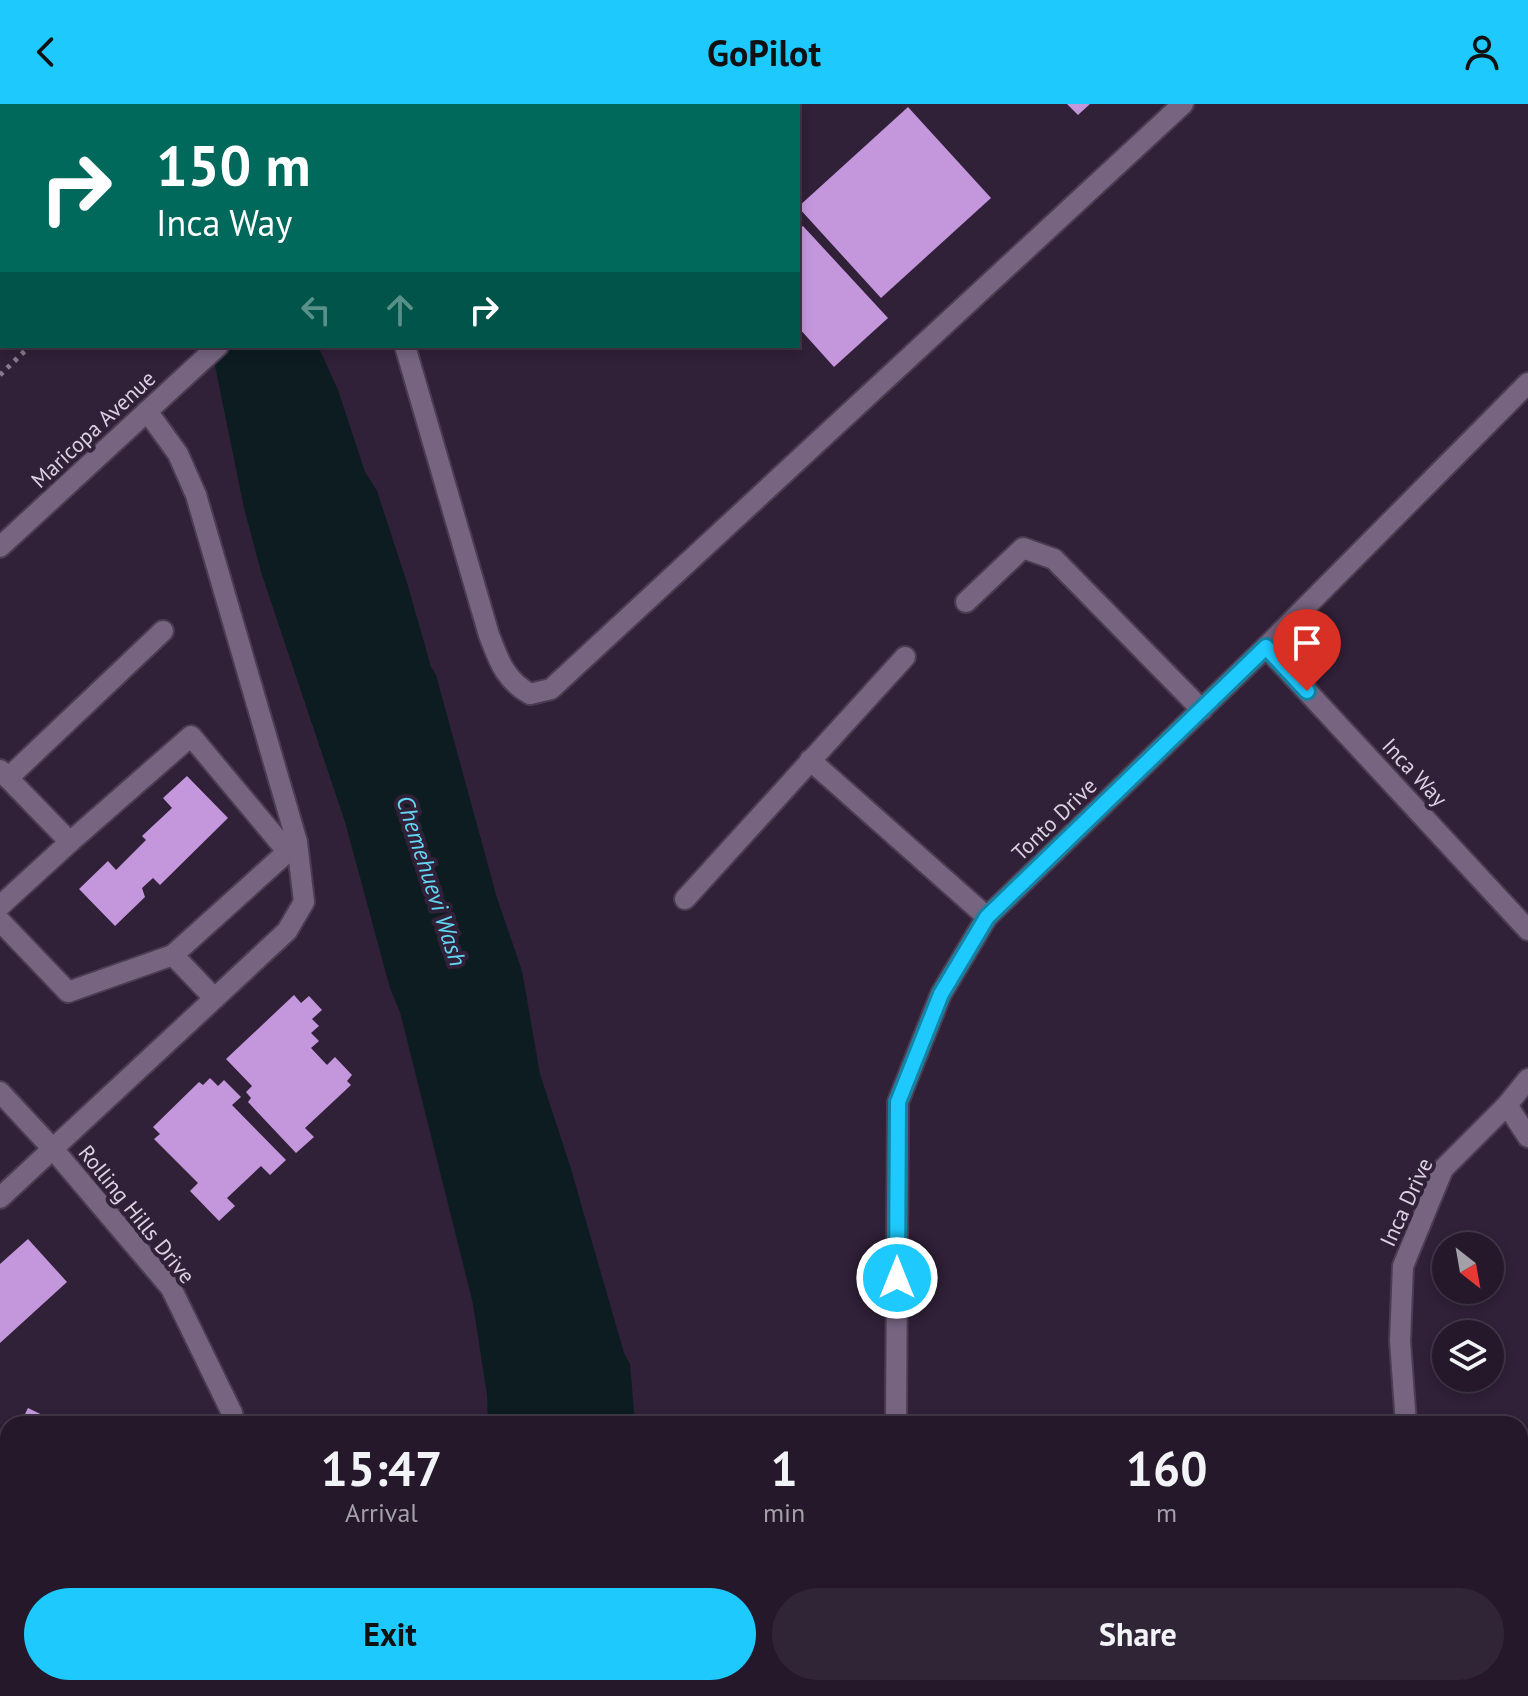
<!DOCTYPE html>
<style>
:root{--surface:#24182a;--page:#302536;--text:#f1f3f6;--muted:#a3a0a8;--line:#413747;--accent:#1ec9fd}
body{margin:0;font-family:"PT Sans",sans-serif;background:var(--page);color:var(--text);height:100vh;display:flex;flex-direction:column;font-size:30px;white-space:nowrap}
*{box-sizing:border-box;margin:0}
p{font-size:26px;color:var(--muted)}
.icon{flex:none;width:44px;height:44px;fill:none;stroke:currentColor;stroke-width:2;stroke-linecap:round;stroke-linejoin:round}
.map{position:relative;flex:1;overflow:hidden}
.side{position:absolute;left:0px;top:1312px;width:1528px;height:280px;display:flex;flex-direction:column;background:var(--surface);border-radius:24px 24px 0 0;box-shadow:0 4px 12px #0003,0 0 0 2px var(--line)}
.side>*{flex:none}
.top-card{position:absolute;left:0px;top:0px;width:800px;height:244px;box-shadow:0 4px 12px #0003,0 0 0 2px var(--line);background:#00695c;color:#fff;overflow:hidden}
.needle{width:52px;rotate:149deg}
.fabs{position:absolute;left:1432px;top:1128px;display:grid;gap:16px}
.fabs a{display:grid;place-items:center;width:72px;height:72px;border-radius:50%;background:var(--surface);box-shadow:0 4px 12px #0003,0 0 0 2px var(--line);font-size:40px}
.pin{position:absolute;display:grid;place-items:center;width:68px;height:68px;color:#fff;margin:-82px -34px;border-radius:50% 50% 50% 0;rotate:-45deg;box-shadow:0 0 8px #0007}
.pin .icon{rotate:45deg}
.me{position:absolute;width:88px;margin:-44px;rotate:0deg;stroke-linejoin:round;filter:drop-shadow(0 0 6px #0008)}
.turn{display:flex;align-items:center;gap:28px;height:168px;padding:0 24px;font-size:36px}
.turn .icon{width:104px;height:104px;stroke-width:2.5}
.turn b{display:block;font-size:56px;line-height:68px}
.lanes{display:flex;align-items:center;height:76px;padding:0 24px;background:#0003;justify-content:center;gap:40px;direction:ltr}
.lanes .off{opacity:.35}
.eta{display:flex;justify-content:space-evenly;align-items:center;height:136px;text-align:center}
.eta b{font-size:48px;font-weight:600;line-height:56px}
.action{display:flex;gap:16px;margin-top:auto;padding:16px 24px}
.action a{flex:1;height:92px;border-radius:48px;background:var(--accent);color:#111;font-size:32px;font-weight:600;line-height:92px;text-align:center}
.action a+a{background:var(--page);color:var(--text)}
header{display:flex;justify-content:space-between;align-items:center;height:104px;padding:0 24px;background:var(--accent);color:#111;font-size:36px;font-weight:600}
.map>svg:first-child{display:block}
.water{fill:#0d1c20}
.building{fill:#c497dd}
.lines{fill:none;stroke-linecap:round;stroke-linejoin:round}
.minor-casing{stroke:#4b3d51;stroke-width:24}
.highway-casing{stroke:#4b3d51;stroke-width:28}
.path{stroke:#877a8e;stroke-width:5;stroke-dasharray:4 6;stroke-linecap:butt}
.minor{stroke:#766480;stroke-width:20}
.highway{stroke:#ec8061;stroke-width:24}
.route-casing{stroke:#1483a4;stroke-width:20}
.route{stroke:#1ec9fd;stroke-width:14}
.labels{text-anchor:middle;stroke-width:8;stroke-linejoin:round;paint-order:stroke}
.street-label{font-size:22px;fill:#dbd1e1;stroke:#302038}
.water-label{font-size:24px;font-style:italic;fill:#63d7f4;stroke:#302038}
</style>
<header><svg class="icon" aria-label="back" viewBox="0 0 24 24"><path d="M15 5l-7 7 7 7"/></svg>GoPilot<svg class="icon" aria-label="person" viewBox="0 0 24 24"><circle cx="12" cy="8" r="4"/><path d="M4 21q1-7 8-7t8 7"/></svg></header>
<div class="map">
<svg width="1528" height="1592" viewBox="0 0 1528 1592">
<rect width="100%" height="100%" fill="#302038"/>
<g class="water">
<path d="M211,242H318L338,286L365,368L377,387L408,482L431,563L436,571L497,794L522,867L540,970L571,1065L624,1249L630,1260L635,1320H488L487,1291L473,1200L400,908L390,884L345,718L262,471L244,404Z"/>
<path d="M496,1584H590L586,1592H491Z"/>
</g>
<g class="building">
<path d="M1067,0H1090L1078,11Z"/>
<path d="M908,3L991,94L881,194L798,103Z"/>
<path d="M803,122L888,214L834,263L798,223V126Z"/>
<path d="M187,672L228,714L160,781L153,774L142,784L145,793L115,822L79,785L108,757L116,766L146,736L142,732L172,704L163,694Z"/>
<path d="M294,891L301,899L309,892L322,906L312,915L319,922L311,929L319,937L311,944L327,961L335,953L352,971L347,977L351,981L305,1024L314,1033L296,1049L248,998L251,994L246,988L252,982L226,955Z"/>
<path d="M210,974L218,982L224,976L241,993L232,1001L286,1056L270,1071L261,1062L227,1094L235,1102L219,1117L190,1087L198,1079L154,1035L160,1030L153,1023L199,978L203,981Z"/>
<path d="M28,1135L67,1178L0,1239V1160Z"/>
<path d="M28,1304L61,1320H20Z"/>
</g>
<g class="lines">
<defs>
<g id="minor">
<path d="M479,2L481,0"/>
<path d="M405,242L489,531C499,557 505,576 530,590L551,585L1183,0"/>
<path d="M0,443L218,242"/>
<path d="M966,498L1023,444L1054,455L1202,606"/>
<path d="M1266,543L1528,826"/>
<path d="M810,656L987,813"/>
<path d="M0,666L70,738L191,632L287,747"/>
<path d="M8,674L163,527"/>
<path d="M685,795L905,553"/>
<path d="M0,802L70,738"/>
<path d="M0,817L68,888L173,851L214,894"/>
<path d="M173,851L295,741"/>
<path d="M0,988L53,1045L171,1184L232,1309L234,1320"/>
<path d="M1507,1001L1528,1033"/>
<path d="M0,1094L287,827L304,798L297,738L196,391L178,350L147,307"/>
<path d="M896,1320L898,998L941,890L987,813L1266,543L1528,279"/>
<path d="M1406,1320L1400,1237L1403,1162L1443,1065L1507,1001L1528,975"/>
<path d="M181,1592L184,1584"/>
<path d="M874,1592L876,1584"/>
<path d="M1423,1592V1584"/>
</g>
<g id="highway">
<path d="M187,2L189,0"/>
<path d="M0,178L2,176"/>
</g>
</defs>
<use href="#minor" class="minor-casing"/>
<use href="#highway" class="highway-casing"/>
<g class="path">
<path d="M286,2L289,0"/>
<path d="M0,271L30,242"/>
</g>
<use href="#minor" class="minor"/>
<use href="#highway" class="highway"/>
</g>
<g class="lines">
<defs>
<path id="route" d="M897,1174L898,998L941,890L987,813L1266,543L1307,587"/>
</defs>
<use href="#route" class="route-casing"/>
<use href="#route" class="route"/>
</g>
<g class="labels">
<g class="street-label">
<text transform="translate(93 325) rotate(-43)" y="8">Maricopa Avenue</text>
<text transform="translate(1415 668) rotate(47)" y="8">Inca Way</text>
<text transform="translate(1054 715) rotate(-44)" y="8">Tonto Drive</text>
<text transform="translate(1406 1098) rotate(-65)" y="8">Inca Drive</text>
<text transform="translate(137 1110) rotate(51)" y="8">Rolling Hills Drive</text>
</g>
<g class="water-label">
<text transform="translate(431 777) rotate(72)" y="8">Chemehuevi Wash</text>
</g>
</g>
</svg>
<div class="fabs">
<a><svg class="needle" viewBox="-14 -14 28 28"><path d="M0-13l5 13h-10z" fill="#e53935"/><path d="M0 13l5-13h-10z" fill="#a3a0a8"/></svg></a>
<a><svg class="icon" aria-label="layers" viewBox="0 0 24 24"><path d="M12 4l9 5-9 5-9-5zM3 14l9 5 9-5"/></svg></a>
</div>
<div class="pin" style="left:1307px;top:587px;background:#d93025"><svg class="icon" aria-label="arrive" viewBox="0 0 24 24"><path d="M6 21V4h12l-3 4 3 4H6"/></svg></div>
<svg class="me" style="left:897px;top:1174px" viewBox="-20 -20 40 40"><circle r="17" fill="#1ec9fd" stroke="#fff" stroke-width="3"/><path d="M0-11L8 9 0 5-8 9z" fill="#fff"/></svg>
<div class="top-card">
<div class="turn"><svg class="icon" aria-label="right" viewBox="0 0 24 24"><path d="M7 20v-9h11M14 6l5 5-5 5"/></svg><div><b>150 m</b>Inca Way</div></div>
<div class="lanes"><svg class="icon off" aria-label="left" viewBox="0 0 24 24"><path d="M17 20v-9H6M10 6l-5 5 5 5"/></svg><svg class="icon off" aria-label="ahead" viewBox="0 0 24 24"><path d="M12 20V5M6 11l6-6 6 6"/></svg><svg class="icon" aria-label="right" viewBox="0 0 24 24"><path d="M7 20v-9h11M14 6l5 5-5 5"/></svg></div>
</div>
<section class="side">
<div class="eta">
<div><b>15:47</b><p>Arrival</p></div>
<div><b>1</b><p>min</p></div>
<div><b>160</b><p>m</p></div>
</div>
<div class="action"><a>Exit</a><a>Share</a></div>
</section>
</div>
